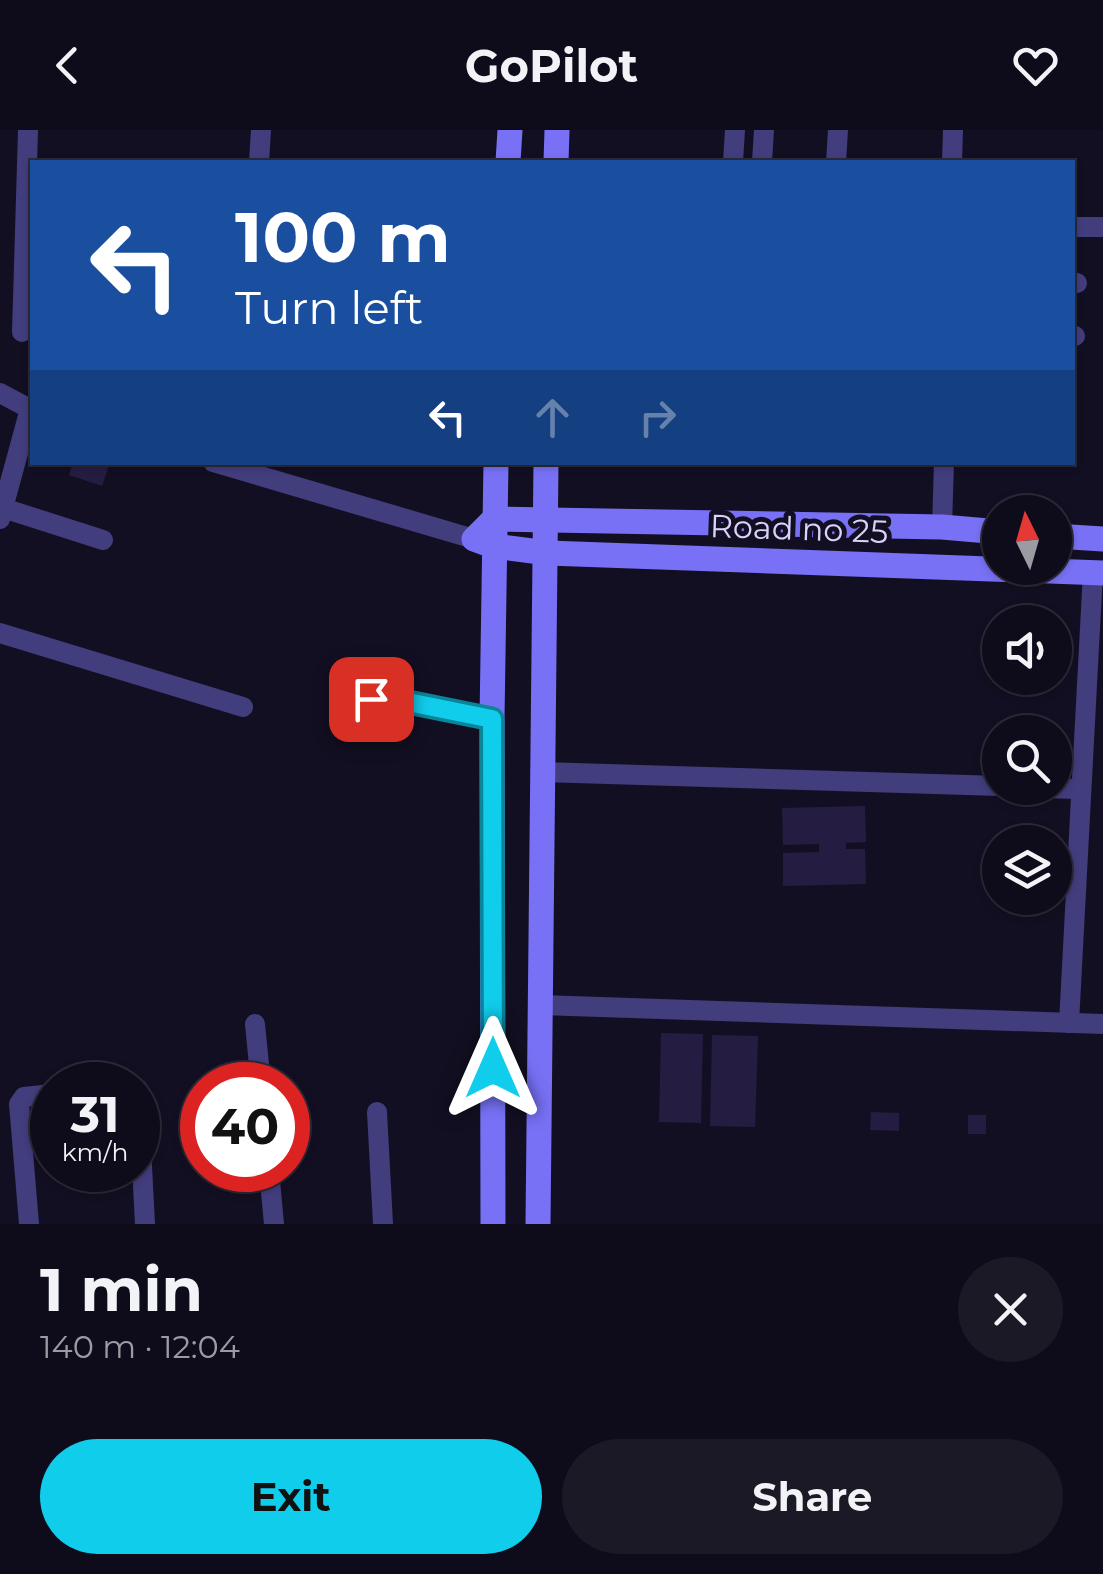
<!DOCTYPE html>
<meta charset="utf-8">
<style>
:root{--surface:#0e0b1a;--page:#1c1927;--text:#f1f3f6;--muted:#9b9ba2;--line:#2e2b39;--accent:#10cdeb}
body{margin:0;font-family:Montserrat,sans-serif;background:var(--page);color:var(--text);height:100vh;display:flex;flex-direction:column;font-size:38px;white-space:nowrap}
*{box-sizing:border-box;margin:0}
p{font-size:32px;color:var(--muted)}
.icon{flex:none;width:55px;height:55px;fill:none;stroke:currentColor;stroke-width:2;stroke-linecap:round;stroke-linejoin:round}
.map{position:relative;height:1094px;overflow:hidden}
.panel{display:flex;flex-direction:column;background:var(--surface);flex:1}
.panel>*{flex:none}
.guide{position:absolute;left:30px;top:30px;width:1045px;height:305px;border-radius:0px;box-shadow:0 2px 8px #0004,0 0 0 2px var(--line);background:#1a4fa0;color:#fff;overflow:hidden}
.needle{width:65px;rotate:355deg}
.controls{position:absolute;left:982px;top:365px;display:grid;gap:20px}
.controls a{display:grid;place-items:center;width:90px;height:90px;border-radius:50%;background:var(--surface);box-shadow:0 2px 8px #0004,0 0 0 2px var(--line);font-size:50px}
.speed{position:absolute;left:30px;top:932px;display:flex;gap:20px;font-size:50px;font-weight:700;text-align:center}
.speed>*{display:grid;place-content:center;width:130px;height:130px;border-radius:50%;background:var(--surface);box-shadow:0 2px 8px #0004,0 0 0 2px var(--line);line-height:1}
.speed small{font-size:25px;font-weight:400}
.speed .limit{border:15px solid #d22;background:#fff;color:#111}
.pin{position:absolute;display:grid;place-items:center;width:85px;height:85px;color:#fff;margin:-42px;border-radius:20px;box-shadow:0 5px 15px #0006}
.me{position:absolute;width:110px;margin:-55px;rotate:0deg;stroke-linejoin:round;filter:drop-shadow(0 0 8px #0008)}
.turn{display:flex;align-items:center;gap:35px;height:210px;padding:0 40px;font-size:45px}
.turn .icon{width:130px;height:130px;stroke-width:2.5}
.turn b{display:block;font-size:70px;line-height:85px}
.lanes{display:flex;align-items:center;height:95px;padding:0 40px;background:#0003;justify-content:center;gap:50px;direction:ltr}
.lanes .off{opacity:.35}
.round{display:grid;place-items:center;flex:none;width:105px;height:105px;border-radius:52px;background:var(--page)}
.overview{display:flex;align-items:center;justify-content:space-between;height:170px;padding:0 40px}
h1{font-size:60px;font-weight:700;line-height:75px}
.action{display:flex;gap:20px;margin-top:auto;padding:20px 40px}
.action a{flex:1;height:115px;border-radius:60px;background:var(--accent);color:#111;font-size:40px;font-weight:700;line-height:115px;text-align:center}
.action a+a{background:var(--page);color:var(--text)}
header{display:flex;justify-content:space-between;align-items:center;height:130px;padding:0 40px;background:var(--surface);font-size:45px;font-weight:700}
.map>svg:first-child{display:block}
.building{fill:#251d41}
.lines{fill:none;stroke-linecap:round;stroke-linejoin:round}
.lane{stroke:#423d7d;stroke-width:10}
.street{stroke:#423d7d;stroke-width:20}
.secondary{stroke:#7871f5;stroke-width:25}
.route-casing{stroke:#0a8599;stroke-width:25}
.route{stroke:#10cdeb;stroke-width:18}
.labels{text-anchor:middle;stroke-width:10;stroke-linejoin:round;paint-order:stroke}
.street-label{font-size:32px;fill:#d9d3fc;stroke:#130f22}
</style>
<header><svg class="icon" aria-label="back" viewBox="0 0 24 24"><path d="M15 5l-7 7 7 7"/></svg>GoPilot<svg class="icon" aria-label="heart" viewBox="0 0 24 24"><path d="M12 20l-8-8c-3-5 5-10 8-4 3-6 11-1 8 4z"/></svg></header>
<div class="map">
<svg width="1103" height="1094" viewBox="0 0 1103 1094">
<rect width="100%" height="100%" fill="#130f22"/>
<g class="building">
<path d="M73,332H110L102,356L69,345Z"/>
<path d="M865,676L866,712L846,713V719H865L866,754L783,756V723L819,722V714L783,715L782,678Z"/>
<path d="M661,903L703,904L701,993L659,992Z"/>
<path d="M712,905L758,906L755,997L710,996Z"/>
<path d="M871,982L899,983V1001L870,1000Z"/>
<rect x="968" y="985" width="18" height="19"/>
</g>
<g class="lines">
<path class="lane" d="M416,574L398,595L379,605L365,601L360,595L362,575C386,559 461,582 491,588"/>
<g class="street">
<path d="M259,32L261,0"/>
<path d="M733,32L735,0"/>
<path d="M762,32L764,0"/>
<path d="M836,32L838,0"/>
<path d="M952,32L953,0"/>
<path d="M1072,97H1103"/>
<path d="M1072,152L1077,153"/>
<path d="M22,202L28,0"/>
<path d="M1072,206H1075"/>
<path d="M0,263L32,280"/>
<path d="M213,332L474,409"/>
<path d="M3,378L103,410"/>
<path d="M0,389L30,279"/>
<path d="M942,397L944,332"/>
<path d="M0,503L243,577"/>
<path d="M542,642L1000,656"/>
<path d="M1039,658L1079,659"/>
<path d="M541,875L1103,894"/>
<path d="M1069,893L1093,442"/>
<path d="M255,894L261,955"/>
<path d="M138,959L145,1094"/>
<path d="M377,982L383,1094"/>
<path d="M269,1040L274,1094"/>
<path d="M29,1094L19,974L24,967L52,964"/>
</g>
<g class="secondary">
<path d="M508,32L510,0"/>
<path d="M556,32L557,0"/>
<path d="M1000,402L942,397L494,389L474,409L493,416L548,423L1103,443"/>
<path d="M1055,406L1103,409"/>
<path d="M493,1094L492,589L496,332"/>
<path d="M538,1094L546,332"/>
</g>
</g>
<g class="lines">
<defs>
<path id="route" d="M371,569L398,570L492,589L493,938"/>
</defs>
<use href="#route" class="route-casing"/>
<use href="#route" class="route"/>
</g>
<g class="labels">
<g class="street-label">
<text transform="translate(799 399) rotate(2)" y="11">Road no 25</text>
</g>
</g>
</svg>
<div class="controls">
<a><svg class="needle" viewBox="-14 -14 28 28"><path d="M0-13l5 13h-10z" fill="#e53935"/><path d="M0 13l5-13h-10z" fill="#9b9ba2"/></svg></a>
<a><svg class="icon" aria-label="sound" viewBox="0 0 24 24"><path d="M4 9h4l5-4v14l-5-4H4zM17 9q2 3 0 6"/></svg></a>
<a><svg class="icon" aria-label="search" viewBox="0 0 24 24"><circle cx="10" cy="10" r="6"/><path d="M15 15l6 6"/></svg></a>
<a><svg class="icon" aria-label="layers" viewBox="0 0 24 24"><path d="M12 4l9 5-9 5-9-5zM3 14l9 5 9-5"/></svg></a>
</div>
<div class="speed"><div>31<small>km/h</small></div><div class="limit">40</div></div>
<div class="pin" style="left:371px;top:569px;background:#d93025"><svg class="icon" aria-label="arrive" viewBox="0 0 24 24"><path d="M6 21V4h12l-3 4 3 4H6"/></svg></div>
<svg class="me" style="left:493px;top:938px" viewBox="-20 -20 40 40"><path d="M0-17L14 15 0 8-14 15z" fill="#10cdeb" stroke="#fff" stroke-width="4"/></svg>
<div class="guide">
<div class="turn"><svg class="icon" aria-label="left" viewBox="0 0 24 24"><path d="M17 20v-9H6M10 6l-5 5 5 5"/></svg><div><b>100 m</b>Turn left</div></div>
<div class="lanes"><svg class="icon" aria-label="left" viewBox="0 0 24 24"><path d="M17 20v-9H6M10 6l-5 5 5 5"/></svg><svg class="icon off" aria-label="ahead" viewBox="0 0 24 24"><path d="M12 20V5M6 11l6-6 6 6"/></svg><svg class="icon off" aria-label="right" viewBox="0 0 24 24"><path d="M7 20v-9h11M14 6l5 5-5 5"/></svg></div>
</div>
</div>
<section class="panel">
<div class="overview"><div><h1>1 min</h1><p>140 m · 12:04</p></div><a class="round"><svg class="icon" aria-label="close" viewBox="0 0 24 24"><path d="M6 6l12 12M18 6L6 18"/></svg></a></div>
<div class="action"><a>Exit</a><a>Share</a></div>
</section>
